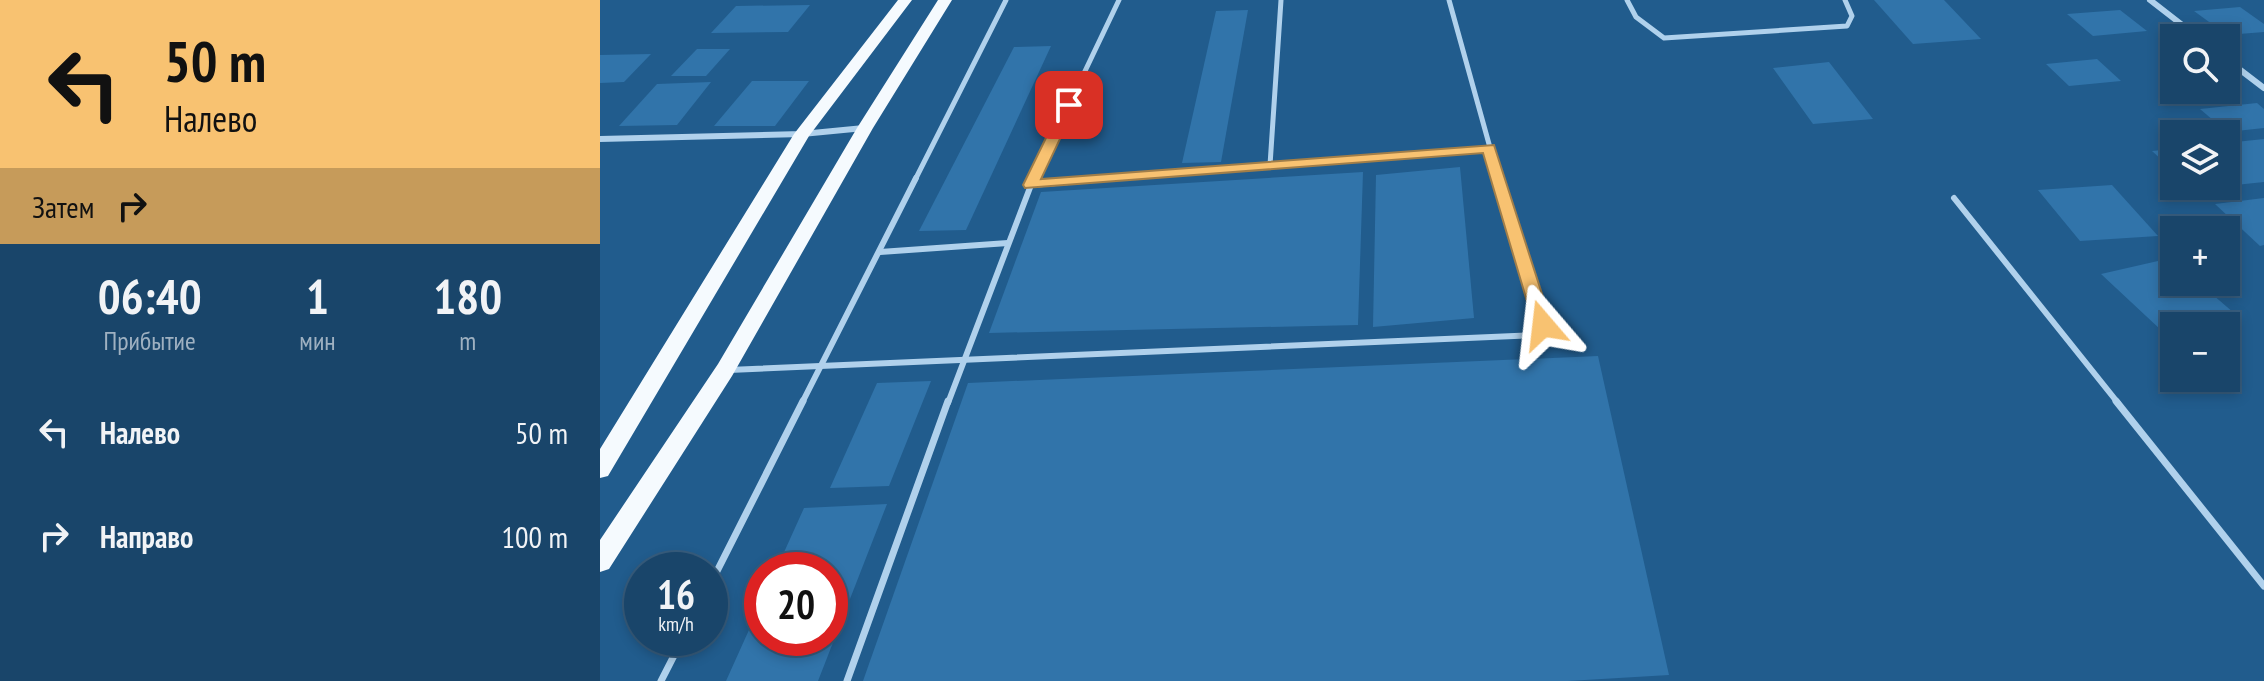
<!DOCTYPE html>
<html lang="ru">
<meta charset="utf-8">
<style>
:root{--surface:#19456a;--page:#224c70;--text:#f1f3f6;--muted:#9fb1c1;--line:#375d7e}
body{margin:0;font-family:"PT Sans Narrow",sans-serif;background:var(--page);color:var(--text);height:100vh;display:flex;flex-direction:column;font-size:30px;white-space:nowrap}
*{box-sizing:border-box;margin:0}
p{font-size:26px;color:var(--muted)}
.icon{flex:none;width:44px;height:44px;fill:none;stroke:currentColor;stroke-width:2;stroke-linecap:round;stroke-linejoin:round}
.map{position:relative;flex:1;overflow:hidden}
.sheet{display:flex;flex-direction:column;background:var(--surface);width:600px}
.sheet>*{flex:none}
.guide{background:#f8c271;color:#111;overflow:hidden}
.tools{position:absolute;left:1560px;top:24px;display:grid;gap:16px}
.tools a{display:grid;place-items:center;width:80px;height:80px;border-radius:0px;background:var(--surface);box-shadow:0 4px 12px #0003,0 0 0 2px var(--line);font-size:40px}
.speed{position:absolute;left:24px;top:552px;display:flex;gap:16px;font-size:40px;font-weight:700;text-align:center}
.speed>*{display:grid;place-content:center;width:104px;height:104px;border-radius:50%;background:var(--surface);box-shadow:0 4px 12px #0003,0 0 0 2px var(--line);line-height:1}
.speed small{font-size:20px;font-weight:400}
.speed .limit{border:12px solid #d22;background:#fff;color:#111}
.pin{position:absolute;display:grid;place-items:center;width:68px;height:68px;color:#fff;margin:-34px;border-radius:16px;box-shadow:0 4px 12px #0006}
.me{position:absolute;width:88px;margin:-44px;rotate:343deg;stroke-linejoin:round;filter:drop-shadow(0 0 6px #0008)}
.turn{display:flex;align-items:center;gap:28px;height:168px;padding:0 32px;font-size:36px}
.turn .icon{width:104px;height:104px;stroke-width:2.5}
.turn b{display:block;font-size:56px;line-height:68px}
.then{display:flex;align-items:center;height:76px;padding:0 32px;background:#0003;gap:16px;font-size:30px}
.eta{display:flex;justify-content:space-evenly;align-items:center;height:136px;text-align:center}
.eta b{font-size:48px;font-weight:700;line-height:56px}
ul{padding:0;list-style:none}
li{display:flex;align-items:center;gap:24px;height:104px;padding:0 32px}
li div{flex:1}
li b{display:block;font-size:30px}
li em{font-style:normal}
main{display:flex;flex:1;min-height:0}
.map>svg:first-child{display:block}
.building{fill:#3174aa}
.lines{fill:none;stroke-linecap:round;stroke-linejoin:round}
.lane-far2{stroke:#b0d1ec;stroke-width:5}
.lane-far1{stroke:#b0d1ec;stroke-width:6}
.lane{stroke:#b0d1ec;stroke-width:7}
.street{stroke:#b0d1ec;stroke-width:6}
.primary{fill:#f5fafe;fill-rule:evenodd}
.route{fill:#f8c271;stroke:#a17e49;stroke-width:2}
</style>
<main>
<section class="sheet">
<div class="guide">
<div class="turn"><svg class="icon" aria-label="left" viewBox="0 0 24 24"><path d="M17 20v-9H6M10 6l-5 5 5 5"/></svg><div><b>50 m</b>Налево</div></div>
<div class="then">Затем<svg class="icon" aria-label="right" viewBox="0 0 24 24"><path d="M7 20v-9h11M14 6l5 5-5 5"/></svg></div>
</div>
<div class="eta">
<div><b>06:40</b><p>Прибытие</p></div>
<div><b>1</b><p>мин</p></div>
<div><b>180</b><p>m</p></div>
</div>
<ul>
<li><svg class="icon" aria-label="left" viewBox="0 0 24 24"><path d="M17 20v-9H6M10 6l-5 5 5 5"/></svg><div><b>Налево</b></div><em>50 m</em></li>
<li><svg class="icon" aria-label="right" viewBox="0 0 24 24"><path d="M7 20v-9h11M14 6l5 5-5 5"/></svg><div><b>Направо</b></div><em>100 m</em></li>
</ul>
</section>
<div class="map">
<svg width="1664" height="681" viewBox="0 0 1664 681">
<rect width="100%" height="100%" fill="#215c8d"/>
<g class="building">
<path d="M1274,0H1344L1381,39L1313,44Z"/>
<path d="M210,5L188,32L111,33L136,6Z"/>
<path d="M1640,7L1664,24V32L1627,35L1594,11Z"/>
<path d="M648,10L621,162L582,163L616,11Z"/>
<path d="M1520,10L1547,31L1493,36L1467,14Z"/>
<path d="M451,46L366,230L319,231L414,47Z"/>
<path d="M97,49H130L106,76H71Z"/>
<path d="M51,54L24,82L0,83V55Z"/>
<path d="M1497,59L1521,81L1469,86L1446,64Z"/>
<path d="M1229,62L1273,119L1213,124L1173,68Z"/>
<path d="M152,81H209L175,126H114Z"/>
<path d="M111,82L77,125L19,126L57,84Z"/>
<path d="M1657,103L1664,109V128L1627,132L1600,109Z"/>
<path d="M1664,139V182L1626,186V143Z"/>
<path d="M1574,149V171L1552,151Z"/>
<path d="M860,167L874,318L773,327L776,175Z"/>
<path d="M763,172L758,325L389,333L441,192Z"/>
<path d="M1512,185L1558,236L1480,241L1438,190Z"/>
<path d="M1664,198V245L1660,246L1615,204Z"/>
<path d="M1571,258L1574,261V282H1598L1634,313L1561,330L1501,274Z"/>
<path d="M998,356L1069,675L968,681H263L368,383Z"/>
<path d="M331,381L289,486L230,488L277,383Z"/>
<path d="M287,504L218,681H126L162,601V638H230V570H176L204,508Z"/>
</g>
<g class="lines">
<g class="lane-far2">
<path d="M849,0L899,180"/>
<path d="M1027,0L1036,17L1064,38L1247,26L1252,16L1245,0"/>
<path d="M670,165L681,0"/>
<path d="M315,180L406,0"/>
<path d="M433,180L519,0"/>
<path d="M493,180L889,148"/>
</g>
<g class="lane-far1">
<path d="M434,178L431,185L518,178"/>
<path d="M1354,198L1518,403"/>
<path d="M280,252L408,243"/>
<path d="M129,370L937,335L943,325L898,178"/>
<path d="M202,403L316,178"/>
<path d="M348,403L431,185"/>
</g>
<g class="lane">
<path d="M1516,401L1664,586"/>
<path d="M110,585L203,401"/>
<path d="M61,681L83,638"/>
<path d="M247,681L348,401"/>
</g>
<g class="street">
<path d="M1550,0L1599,38"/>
<path d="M1626,59L1664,88"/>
<path d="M0,139L202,134L264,128"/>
</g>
<g class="primary">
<path d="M298,0H312L209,136L8,476L0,478V449L194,134Z"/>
<path d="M338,0H352L273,128L132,376L9,569L0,572V540L118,364L257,128Z"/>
</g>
</g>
<path class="route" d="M469,101L476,105L441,179L894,145L952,325L943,332L934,325L883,153L425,188L423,185L462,105Z"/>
</svg>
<div class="tools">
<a><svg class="icon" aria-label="search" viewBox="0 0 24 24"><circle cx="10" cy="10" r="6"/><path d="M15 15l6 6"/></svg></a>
<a><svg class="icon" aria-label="layers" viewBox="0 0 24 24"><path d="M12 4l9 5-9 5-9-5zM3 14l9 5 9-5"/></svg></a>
<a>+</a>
<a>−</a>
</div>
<div class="speed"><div>16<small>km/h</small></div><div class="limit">20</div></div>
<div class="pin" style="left:469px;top:105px;background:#d93025"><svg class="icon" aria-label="arrive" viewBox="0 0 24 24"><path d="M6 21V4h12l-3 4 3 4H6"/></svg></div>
<svg class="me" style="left:943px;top:325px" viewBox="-20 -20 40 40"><path d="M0-17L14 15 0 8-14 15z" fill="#f8c271" stroke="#fff" stroke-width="4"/></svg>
</div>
</main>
